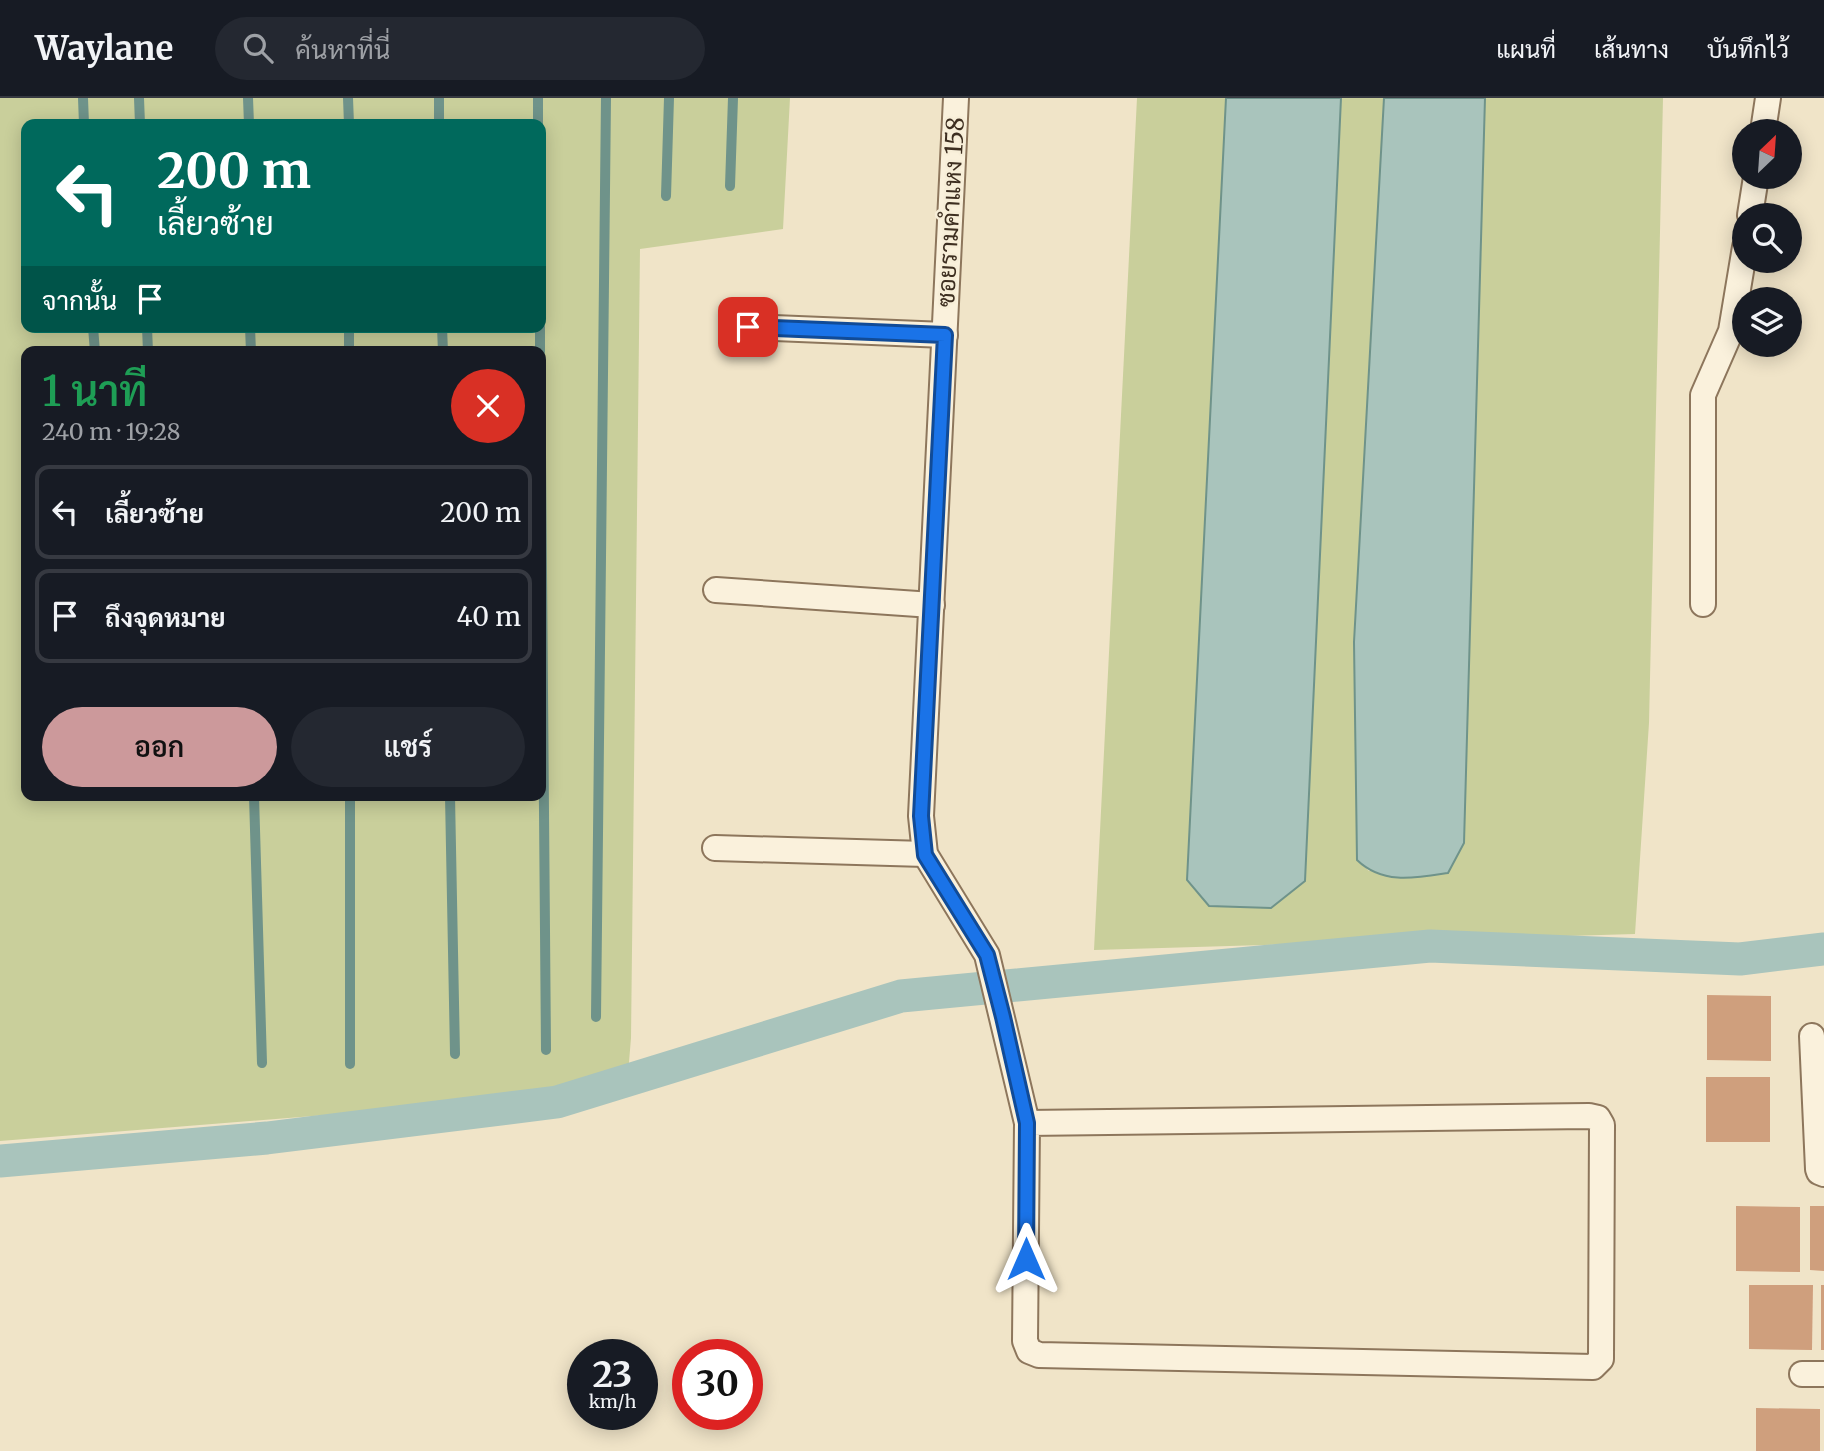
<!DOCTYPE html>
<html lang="th">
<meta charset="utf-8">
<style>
:root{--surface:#171b24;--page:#242831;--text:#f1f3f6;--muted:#9ea1a6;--line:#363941;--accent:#cc999b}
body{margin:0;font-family:Merriweather,Sarabun,serif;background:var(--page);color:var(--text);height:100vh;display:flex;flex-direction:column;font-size:26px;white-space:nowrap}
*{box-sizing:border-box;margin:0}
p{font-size:23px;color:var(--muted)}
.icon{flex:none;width:38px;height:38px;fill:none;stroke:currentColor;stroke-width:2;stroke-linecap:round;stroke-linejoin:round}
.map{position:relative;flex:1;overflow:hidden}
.side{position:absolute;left:21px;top:248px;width:525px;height:455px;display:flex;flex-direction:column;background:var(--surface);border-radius:14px;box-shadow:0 4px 18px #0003}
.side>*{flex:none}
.hud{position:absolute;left:21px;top:21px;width:525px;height:214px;border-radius:14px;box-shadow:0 4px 18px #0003;background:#00695c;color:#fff;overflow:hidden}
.needle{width:46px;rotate:25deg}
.fabs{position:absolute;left:1732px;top:21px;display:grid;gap:14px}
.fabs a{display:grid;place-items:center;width:70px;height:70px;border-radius:50%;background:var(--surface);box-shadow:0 4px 18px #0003;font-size:35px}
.speed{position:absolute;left:567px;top:1241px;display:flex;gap:14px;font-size:35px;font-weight:700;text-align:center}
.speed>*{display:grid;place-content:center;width:91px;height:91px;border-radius:50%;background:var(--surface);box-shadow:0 4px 18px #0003;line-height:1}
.speed small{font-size:18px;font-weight:400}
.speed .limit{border:10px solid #d22;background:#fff;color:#111}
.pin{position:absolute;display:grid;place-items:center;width:60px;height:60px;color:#fff;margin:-30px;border-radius:14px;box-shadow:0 4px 10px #0006}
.me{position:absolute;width:77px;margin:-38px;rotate:0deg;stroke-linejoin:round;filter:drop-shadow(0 0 5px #0008)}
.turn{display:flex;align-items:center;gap:24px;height:147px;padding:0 21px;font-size:32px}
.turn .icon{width:91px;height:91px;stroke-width:2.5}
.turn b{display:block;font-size:49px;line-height:60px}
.then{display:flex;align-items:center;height:66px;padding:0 21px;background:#0003;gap:14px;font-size:26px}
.round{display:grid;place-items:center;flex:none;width:74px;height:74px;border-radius:37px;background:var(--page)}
.head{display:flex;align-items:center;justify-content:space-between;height:119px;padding:0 21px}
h1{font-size:42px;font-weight:600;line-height:52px;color:#1e9e55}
.action{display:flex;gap:14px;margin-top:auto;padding:14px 21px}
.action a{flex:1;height:80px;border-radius:42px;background:var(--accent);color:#111;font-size:28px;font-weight:600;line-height:80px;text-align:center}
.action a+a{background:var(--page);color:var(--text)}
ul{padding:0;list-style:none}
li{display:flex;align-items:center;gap:21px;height:94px;margin:0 14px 10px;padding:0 7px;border:4px solid var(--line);border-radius:14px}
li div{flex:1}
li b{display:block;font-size:26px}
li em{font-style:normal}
header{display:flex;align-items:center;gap:42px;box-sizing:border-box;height:98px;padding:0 35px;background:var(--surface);border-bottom:2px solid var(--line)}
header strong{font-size:33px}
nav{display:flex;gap:38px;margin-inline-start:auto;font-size:24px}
.search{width:490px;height:63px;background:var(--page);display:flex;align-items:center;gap:18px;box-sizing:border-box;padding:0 24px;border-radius:38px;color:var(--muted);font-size:26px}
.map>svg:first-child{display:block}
.green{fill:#c9cf9b;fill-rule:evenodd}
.water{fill:#a9c4bc;stroke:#6f938a;stroke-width:2}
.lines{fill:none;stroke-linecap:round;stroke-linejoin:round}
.stream{stroke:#6f938a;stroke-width:10}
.canal{stroke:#a9c4bc;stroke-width:33}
.building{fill:#cf9f7d}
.street-casing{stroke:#8d765c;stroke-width:28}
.street{stroke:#faf1dc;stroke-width:24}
.route-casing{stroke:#114b97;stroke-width:18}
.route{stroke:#1a73e8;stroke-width:12}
.labels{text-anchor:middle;stroke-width:5;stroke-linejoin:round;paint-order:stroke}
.street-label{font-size:24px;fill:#3d2e20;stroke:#f7eed8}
</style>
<header>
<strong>Waylane</strong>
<div class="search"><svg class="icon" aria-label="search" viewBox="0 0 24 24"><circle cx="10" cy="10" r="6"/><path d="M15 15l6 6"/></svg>ค้นหาที่นี่</div>
<nav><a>แผนที่</a><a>เส้นทาง</a><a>บันทึกไว้</a></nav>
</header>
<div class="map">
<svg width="1824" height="1353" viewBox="0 0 1824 1353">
<rect width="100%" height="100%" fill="#f0e4c8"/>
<g class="green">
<path d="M0,0H790L783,131L640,151L631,940L628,976L488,1004L0,1043ZM26,26H541V229H26ZM26,254H541V698H26Z"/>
<path d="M1137,0H1226L1187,781L1209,808L1271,810L1305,782L1341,0H1384L1354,544L1357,762L1369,773L1464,745L1485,0H1663L1649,625L1635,836L1094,852Z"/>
</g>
<g class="water">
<path d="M1226,0H1341L1305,783L1271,810L1209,808L1187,782Z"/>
<path d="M1384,0H1485L1464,745L1448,775C1416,780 1383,787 1357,762L1354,544Z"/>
</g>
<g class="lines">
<g class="stream">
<path d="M83,0L84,26"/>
<path d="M139,0L140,26"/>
<path d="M248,0L249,26"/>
<path d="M348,0L349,26"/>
<path d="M439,0V26"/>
<path d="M538,0V26"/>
<path d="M730,88L733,0"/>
<path d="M666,98L669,0"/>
<path d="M93,229L95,254"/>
<path d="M147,229L148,254"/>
<path d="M250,229L251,254"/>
<path d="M349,229V254"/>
<path d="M442,229L443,254"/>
<path d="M540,229V254"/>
<path d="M541,356L546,952"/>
<path d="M254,698L262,965"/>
<path d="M350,698V966"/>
<path d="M450,698L455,956"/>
<path d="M596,919L606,0"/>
</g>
<path class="canal" d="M0,1063L267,1040L557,1004L901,898L1430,848L1740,861L1824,851"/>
</g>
<g class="building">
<path d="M1707,897L1771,898V963L1707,962Z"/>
<rect x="1706" y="979" width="64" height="65"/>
<path d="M1736,1108L1800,1109V1174L1736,1173Z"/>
<path d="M1810,1108H1824V1173L1810,1172Z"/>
<path d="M1749,1187H1813L1812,1252L1749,1251Z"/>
<rect x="1821" y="1187" width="3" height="65"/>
<path d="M1756,1310L1820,1311V1353H1756Z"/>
</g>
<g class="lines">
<defs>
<g id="street">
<path d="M956,0L921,718L925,756L987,857L1027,1025L1025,1243L1029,1253L1039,1257L1593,1269L1601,1261L1602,1027L1598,1020L1589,1018L1027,1025"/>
<path d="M1763,33L1768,0"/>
<path d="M1750,117L1756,79"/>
<path d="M748,229L945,237"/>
<path d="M716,492L932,507"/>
<path d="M1703,506V297L1731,233L1745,149"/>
<path d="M715,750L925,756"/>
<path d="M1812,938L1818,1071L1819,1074L1824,1076"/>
<path d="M1802,1276H1824"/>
</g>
</defs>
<use href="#street" class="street-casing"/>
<use href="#street" class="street"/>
</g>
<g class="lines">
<defs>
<path id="route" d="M748,229L945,237L921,718L925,757L987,857L1003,919L1027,1025L1026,1161"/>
</defs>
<use href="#route" class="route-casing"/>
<use href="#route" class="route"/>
</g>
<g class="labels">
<g class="street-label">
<text transform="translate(951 114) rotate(-87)" y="8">ซอยรามคำแหง 158</text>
</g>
</g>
</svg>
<div class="fabs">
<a><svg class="needle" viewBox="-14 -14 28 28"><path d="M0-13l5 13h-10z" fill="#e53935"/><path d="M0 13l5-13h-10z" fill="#9ea1a6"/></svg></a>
<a><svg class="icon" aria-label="search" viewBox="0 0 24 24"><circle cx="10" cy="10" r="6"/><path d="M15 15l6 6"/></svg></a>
<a><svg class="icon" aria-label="layers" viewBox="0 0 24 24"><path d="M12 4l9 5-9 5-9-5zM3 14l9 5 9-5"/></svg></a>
</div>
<div class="speed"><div>23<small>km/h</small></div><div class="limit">30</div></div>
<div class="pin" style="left:748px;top:229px;background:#d93025"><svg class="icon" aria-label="arrive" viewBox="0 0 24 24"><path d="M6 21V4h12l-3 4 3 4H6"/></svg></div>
<svg class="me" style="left:1026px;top:1161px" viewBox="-20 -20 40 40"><path d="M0-17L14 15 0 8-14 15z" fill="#1a73e8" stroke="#fff" stroke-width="4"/></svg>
<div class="hud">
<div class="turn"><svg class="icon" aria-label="left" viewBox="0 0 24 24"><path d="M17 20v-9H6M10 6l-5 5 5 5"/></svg><div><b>200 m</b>เลี้ยวซ้าย</div></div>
<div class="then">จากนั้น<svg class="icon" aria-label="arrive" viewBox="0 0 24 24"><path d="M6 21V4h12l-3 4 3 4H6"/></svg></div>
</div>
<section class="side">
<div class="head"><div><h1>1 นาที</h1><p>240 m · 19:28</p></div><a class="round" style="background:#d93025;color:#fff"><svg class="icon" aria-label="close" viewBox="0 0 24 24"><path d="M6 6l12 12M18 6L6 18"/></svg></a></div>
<ul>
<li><svg class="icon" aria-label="left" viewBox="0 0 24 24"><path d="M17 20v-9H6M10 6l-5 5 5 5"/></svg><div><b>เลี้ยวซ้าย</b></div><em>200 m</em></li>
<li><svg class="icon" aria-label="arrive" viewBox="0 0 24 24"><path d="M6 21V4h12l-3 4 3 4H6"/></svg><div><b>ถึงจุดหมาย</b></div><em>40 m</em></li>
</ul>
<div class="action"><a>ออก</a><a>แชร์</a></div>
</section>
</div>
